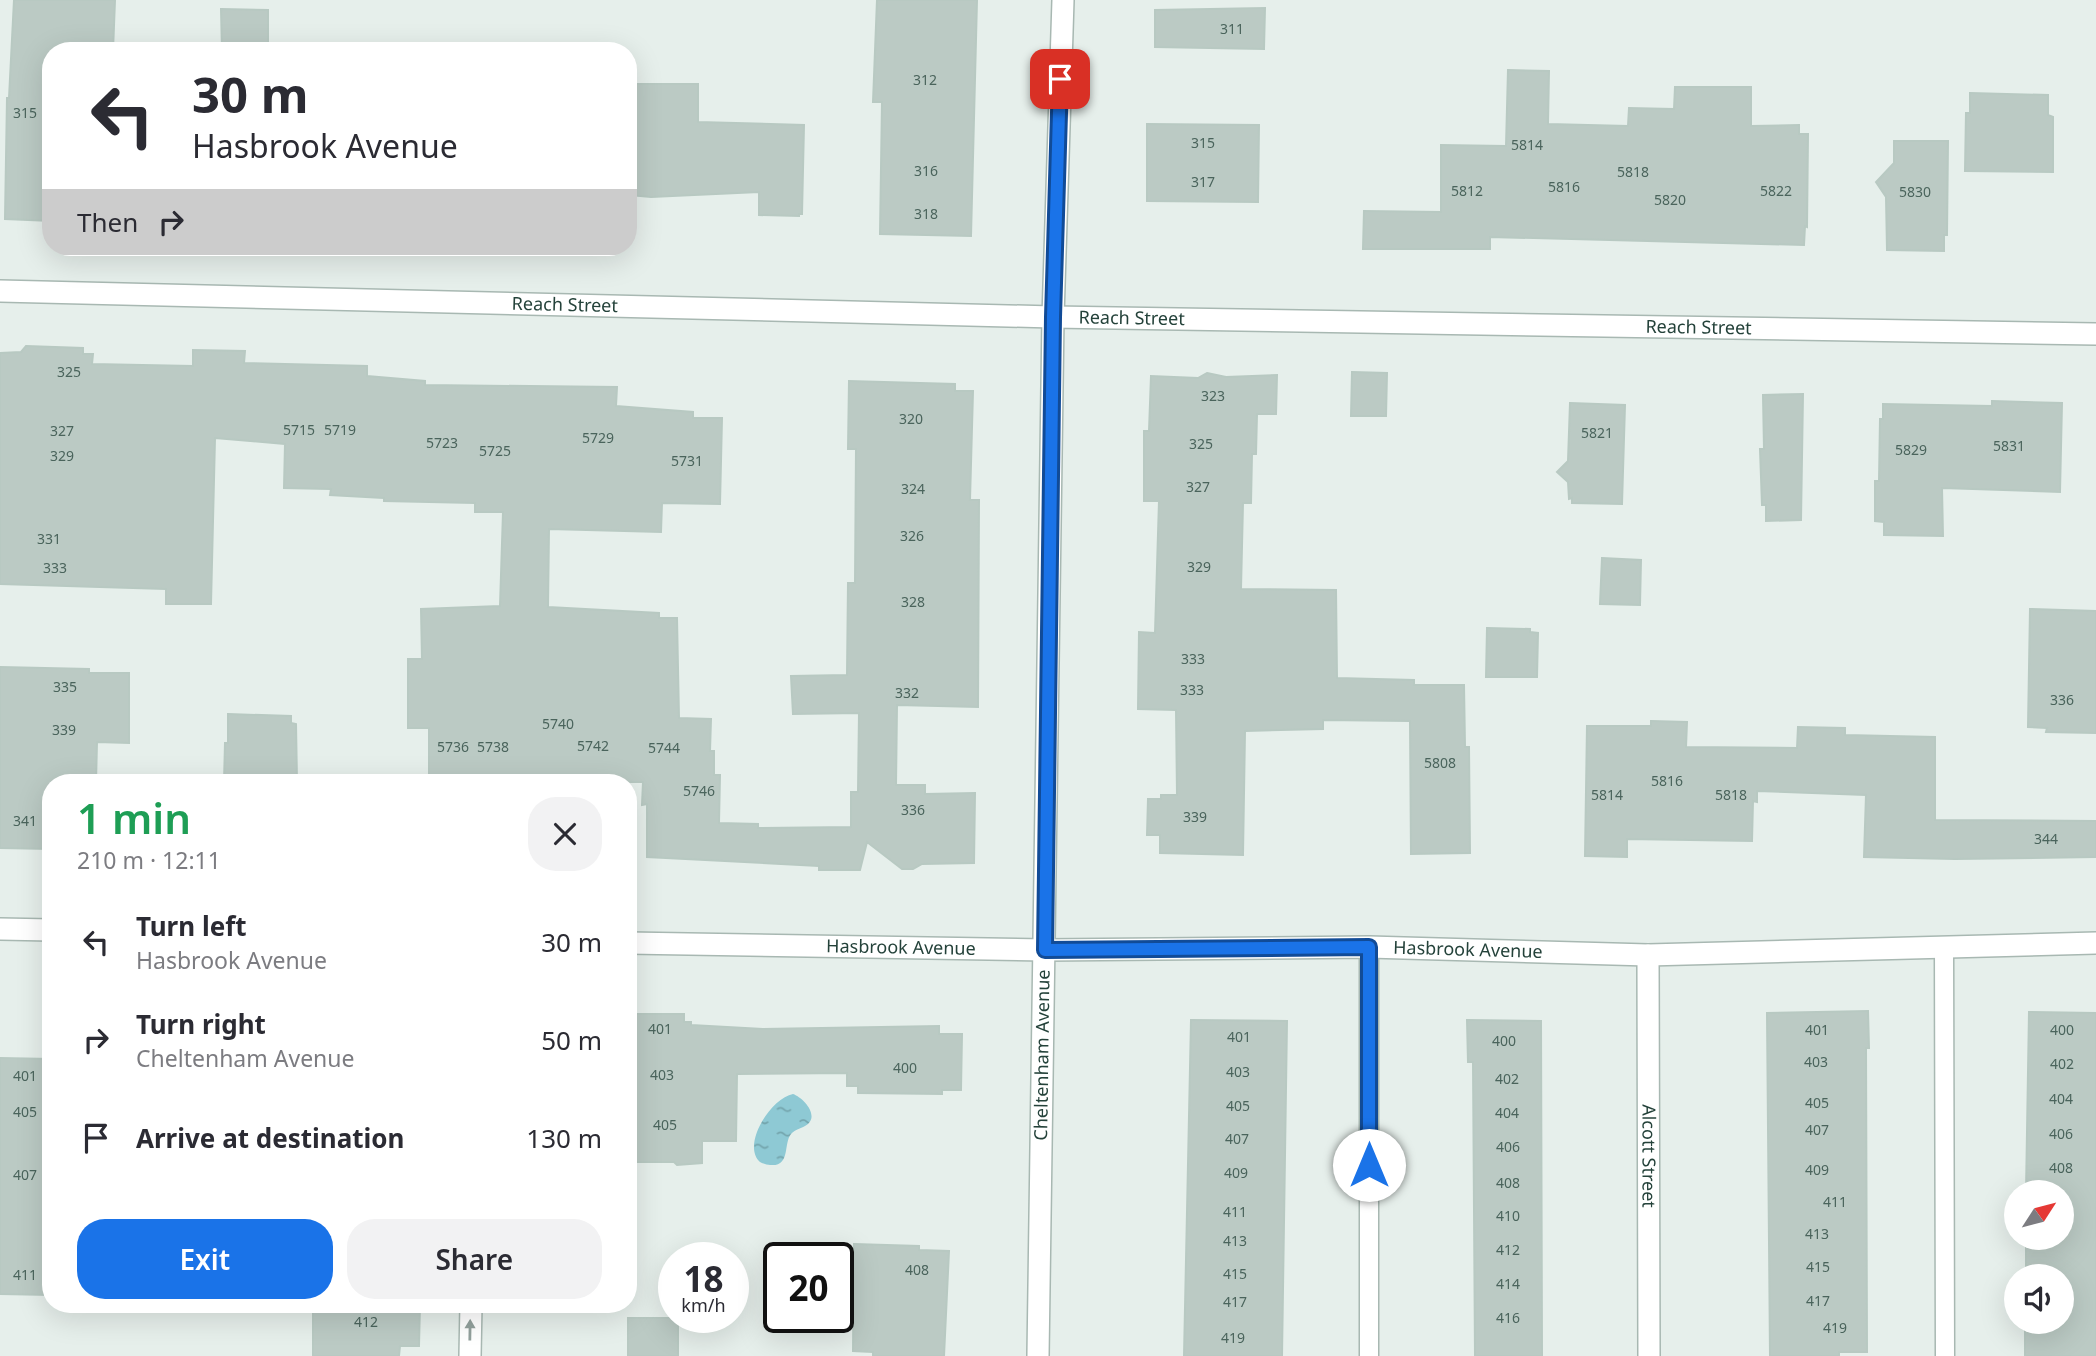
<!DOCTYPE html>
<meta charset="utf-8">
<style>
:root{--surface:#fff;--page:#f2f2f3;--text:#2b2b33;--muted:#7c7c81;--accent:#1a73e8}
body{margin:0;font-family:"Noto Sans",sans-serif;background:var(--page);color:var(--text);height:100vh;display:flex;flex-direction:column;font-size:26px;white-space:nowrap}
*{box-sizing:border-box;margin:0}
p{font-size:23px;color:var(--muted)}
.icon{flex:none;width:38px;height:38px;fill:none;stroke:currentColor;stroke-width:2;stroke-linecap:round;stroke-linejoin:round}
.map{position:relative;flex:1;overflow:hidden}
.sheet{position:absolute;left:42px;top:774px;width:595px;height:539px;display:flex;flex-direction:column;background:var(--surface);border-radius:28px;box-shadow:0 7px 28px #0002}
.sheet>*{flex:none}
.banner{position:absolute;left:42px;top:42px;width:595px;height:214px;border-radius:28px;box-shadow:0 7px 28px #0002;background:#fff;color:var(--text);overflow:hidden}
.needle{width:46px;rotate:54deg}
.tools{position:absolute;left:2004px;top:1180px;display:grid;gap:14px}
.tools a{display:grid;place-items:center;width:70px;height:70px;border-radius:50%;background:var(--surface);box-shadow:0 7px 28px #0002;font-size:35px}
.speed{position:absolute;left:658px;top:1242px;display:flex;gap:14px;font-size:35px;font-weight:700;text-align:center}
.speed>*{display:grid;place-content:center;width:91px;height:91px;border-radius:50%;background:var(--surface);box-shadow:0 7px 28px #0002;line-height:1}
.speed small{font-size:18px;font-weight:400}
.speed .limit{border:4px solid #111;border-radius:10px;background:#fff;color:#111}
.pin{position:absolute;display:grid;place-items:center;width:60px;height:60px;color:#fff;margin:-30px;border-radius:14px;box-shadow:0 4px 10px #0006}
.me{position:absolute;width:77px;margin:-38px;rotate:0deg;stroke-linejoin:round;filter:drop-shadow(0 0 5px #0008)}
.turn{display:flex;align-items:center;gap:24px;height:147px;padding:0 35px;font-size:32px}
.turn .icon{width:91px;height:91px;stroke-width:2.5}
.turn b{display:block;font-size:49px;line-height:60px}
.then{display:flex;align-items:center;height:66px;padding:0 35px;background:#0003;gap:14px;font-size:26px}
.round{display:grid;place-items:center;flex:none;width:74px;height:74px;border-radius:28px;background:var(--page)}
.overview{display:flex;align-items:center;justify-content:space-between;height:119px;padding:0 35px}
h1{font-size:42px;font-weight:600;line-height:52px;color:#1e9e55}
.cta{display:flex;gap:14px;margin-top:auto;padding:14px 35px}
.cta a{flex:1;height:80px;border-radius:28px;background:var(--accent);color:#fff;font-size:28px;font-weight:600;line-height:80px;text-align:center}
.cta a+a{background:var(--page);color:var(--text)}
ul{padding:0;list-style:none}
li{display:flex;align-items:center;gap:21px;height:98px;padding:0 35px}
li div{flex:1}
li b{display:block;font-size:26px}
li em{font-style:normal}
.map>svg:first-child{display:block}
.water{fill:url(#water-ripples)}
.building{fill:#bbcac4;stroke:#b8c9c2;stroke-width:2}
.lines{fill:none;stroke-linecap:round;stroke-linejoin:round}
.service-casing{stroke:#a8b8b2;stroke-width:21}
.minor-casing{stroke:#a8b8b2;stroke-width:24}
.service{stroke:#fff;stroke-width:18}
.minor{stroke:#fff;stroke-width:21}
.oneway{fill:#92a09c}
.route-casing{stroke:#114b97;stroke-width:18}
.route{stroke:#1a73e8;stroke-width:12}
.labels{text-anchor:middle;stroke-width:5;stroke-linejoin:round;paint-order:stroke}
.number-label{font-size:14px;fill:#4a645c}
.street-label{font-size:18px;fill:#24423a;stroke:#f7fbf9}
</style>
<div class="map">
<svg width="2096" height="1356" viewBox="0 0 2096 1356">
<defs>
<pattern id="water-ripples" width="26" height="14" patternUnits="userSpaceOnUse" patternTransform="scale(1.75)"><rect width="26" height="14" fill="#8ec9d4"/><path d="M2 4q2-2 4 0t4 0M15 11q2-2 4 0t4 0" fill="none" stroke="#74a5ad"/></pattern>
</defs>
<rect width="100%" height="100%" fill="#e6efeb"/>
<path class="water" d="M793,1094C804,1098 821,1117 805,1126C800,1129 796,1129 791,1134C783,1144 791,1167 770,1165C768,1165 763,1164 760,1162C741,1145 771,1098 793,1094Z"/>
<g class="building">
<path d="M14,0H115L113,51H51V221L5,219L7,98H9Z"/>
<path d="M877,0H977L971,236L880,234L882,102H873Z"/>
<path d="M1265,8L1264,49L1155,47V10Z"/>
<path d="M221,9L268,10V51H222Z"/>
<path d="M1508,70L1549,71L1548,124L1628,126L1629,108L1674,109L1675,87H1751V126L1799,125V134H1808L1807,227L1805,226L1804,245L1490,237V249H1363L1364,211L1441,212V145L1506,146Z"/>
<path d="M633,84H698V122L804,125L802,214H799V216L759,215V192L651,197L630,195L628,150H633Z"/>
<path d="M1970,93L2048,95V115L2053,117V172L1965,171L1966,113H1970Z"/>
<path d="M1147,124L1259,125L1258,202L1147,201Z"/>
<path d="M1894,141H1948L1947,235H1944V251L1887,250L1886,197L1876,182L1894,163Z"/>
<path d="M26,346L83,348V354H93L92,364L193,366V350L245,351L244,363L367,366V376L425,381V385L617,387L616,406L693,412V418H722L720,504L662,503L661,532L549,529L548,607L659,613V618H677L679,718L711,719L710,751H714V775H720L719,823L758,824V828L851,827V792H858L859,713L793,714L791,676L847,675L848,583H855L856,449H848L849,381L955,384V391H973L970,500H979L978,707L897,705L896,785H925V794L975,793L974,863L922,864L913,869H902L867,842L860,870H819V866L647,857V804L642,805L643,782H429V728H408V659H422L421,609L500,606L503,512H475V503L384,501V498L330,495L331,489L284,488L285,444L215,438L211,604H166V589L0,584V353L21,352Z"/>
<path d="M1352,372L1387,373L1386,416H1351Z"/>
<path d="M1207,373L1226,377L1277,375L1276,414H1257L1256,454H1252L1251,503H1243L1241,589L1336,590L1337,678L1414,680V685H1464L1465,747H1469L1470,853L1411,854L1410,721L1323,720V729L1245,731L1243,855L1160,853V835H1147L1148,799H1161V795H1177L1176,710L1138,709L1139,632L1155,633L1159,501H1144V431H1149L1151,376L1198,378Z"/>
<path d="M1803,394L1801,520L1766,521V505H1762L1760,449H1764L1763,395Z"/>
<path d="M1992,401L2062,403L2060,492L1942,488L1943,536L1884,535V522L1875,521V481H1879L1880,419H1883V404L1992,406Z"/>
<path d="M1570,403L1625,405L1622,504L1572,503V498L1569,499L1568,482L1557,472L1568,461Z"/>
<path d="M1602,558L1641,560L1640,605L1600,604Z"/>
<path d="M2030,609L2096,611V733L2046,732L2047,728L2028,727Z"/>
<path d="M1487,628L1530,629V632L1538,633L1537,677H1486Z"/>
<path d="M0,667L89,669V673H129V743L97,742L96,782H51V849L0,848Z"/>
<path d="M228,714L291,716V723L296,724L297,782H224L225,743H228Z"/>
<path d="M1651,721L1687,722L1686,747L1797,748L1798,727L1845,728V735L1935,737V820L2096,821V857L1955,859L1864,857L1866,795L1757,791V802L1753,801L1752,841L1627,839V857L1585,856L1587,726H1651Z"/>
<path d="M1868,1011L1869,1048H1866L1867,1352H1839V1356H1770L1767,1013Z"/>
<path d="M2029,1012L2096,1013V1356H2025V1321H2062V1276H2026V1237H2062V1192H2026Z"/>
<path d="M628,1014H684V1022H691V1025L763,1029L939,1026V1034H962L961,1090H942V1094L858,1093V1086H847V1073L737,1074L736,1141H702V1163L677,1165L674,1162H630Z"/>
<path d="M1191,1020L1287,1021L1282,1356H1184Z"/>
<path d="M1467,1020L1541,1021L1542,1356H1475L1473,1062H1468Z"/>
<path d="M0,1058L51,1059V1295L0,1294Z"/>
<path d="M854,1244L919,1246V1250L949,1251L944,1356H873V1352L853,1351Z"/>
<path d="M321,1304H420L419,1346H400L399,1356H313V1308H322Z"/>
<rect x="628" y="1318" width="50" height="38"/>
</g>
<g class="lines">
<defs>
<g id="service">
<path d="M1369,947V1356"/>
<path d="M1944,947L1945,1356"/>
</g>
<g id="minor">
<path id="s1" d="M0,291L1053,317L2096,334"/>
<path d="M0,929L51,930"/>
<path id="s2" d="M628,943L1045,950L1369,947L1648,955L2096,943"/>
<path id="s3" d="M1648,955L1649,1356"/>
<path d="M470,1356L471,1304"/>
<path id="s4" d="M1038,1356L1053,317L1063,0"/>
</g>
</defs>
<use href="#service" class="service-casing"/>
<use href="#minor" class="minor-casing"/>
<use href="#service" class="service"/>
<use href="#minor" class="minor"/>
</g>
<defs><path id="oneway-solid" d="M-6-.8H1V-3.2L6.5 0L1 3.2V.8H-6Z" transform="scale(1.75)"/></defs>
<use class="oneway" href="#oneway-solid" transform="translate(470 1330) rotate(-89)"/>
<g class="lines">
<defs>
<path id="route" d="M1060,79L1053,317L1045,950L1369,947V1165"/>
</defs>
<use href="#route" class="route-casing"/>
<use href="#route" class="route"/>
</g>
<g class="labels">
<g class="number-label">
<text x="1232" y="34">311</text>
<text x="925" y="85">312</text>
<text x="25" y="118">315</text>
<text x="1203" y="148">315</text>
<text x="1527" y="150">5814</text>
<text x="926" y="176">316</text>
<text x="1633" y="177">5818</text>
<text x="1203" y="187">317</text>
<text x="1564" y="192">5816</text>
<text x="1467" y="196">5812</text>
<text x="1776" y="196">5822</text>
<text x="1915" y="197">5830</text>
<text x="1670" y="205">5820</text>
<text x="926" y="219">318</text>
<text x="69" y="377">325</text>
<text x="1213" y="401">323</text>
<text x="911" y="424">320</text>
<text x="299" y="435">5715</text>
<text x="340" y="435">5719</text>
<text x="62" y="436">327</text>
<text x="1597" y="438">5821</text>
<text x="598" y="443">5729</text>
<text x="442" y="448">5723</text>
<text x="1201" y="449">325</text>
<text x="2009" y="451">5831</text>
<text x="1911" y="455">5829</text>
<text x="495" y="456">5725</text>
<text x="62" y="461">329</text>
<text x="687" y="466">5731</text>
<text x="1198" y="492">327</text>
<text x="913" y="494">324</text>
<text x="912" y="541">326</text>
<text x="49" y="544">331</text>
<text x="1199" y="572">329</text>
<text x="55" y="573">333</text>
<text x="913" y="607">328</text>
<text x="1193" y="664">333</text>
<text x="65" y="692">335</text>
<text x="1192" y="695">333</text>
<text x="907" y="698">332</text>
<text x="2062" y="705">336</text>
<text x="558" y="729">5740</text>
<text x="64" y="735">339</text>
<text x="593" y="751">5742</text>
<text x="453" y="752">5736</text>
<text x="493" y="752">5738</text>
<text x="664" y="753">5744</text>
<text x="1440" y="768">5808</text>
<text x="1667" y="786">5816</text>
<text x="699" y="796">5746</text>
<text x="1607" y="800">5814</text>
<text x="1731" y="800">5818</text>
<text x="913" y="815">336</text>
<text x="1195" y="822">339</text>
<text x="25" y="826">341</text>
<text x="2046" y="844">344</text>
<text x="660" y="1034">401</text>
<text x="1817" y="1035">401</text>
<text x="2062" y="1035">400</text>
<text x="1239" y="1042">401</text>
<text x="1504" y="1046">400</text>
<text x="1816" y="1067">403</text>
<text x="2062" y="1069">402</text>
<text x="905" y="1073">400</text>
<text x="1238" y="1077">403</text>
<text x="662" y="1080">403</text>
<text x="25" y="1081">401</text>
<text x="1507" y="1084">402</text>
<text x="2061" y="1104">404</text>
<text x="1817" y="1108">405</text>
<text x="1238" y="1111">405</text>
<text x="25" y="1117">405</text>
<text x="1507" y="1118">404</text>
<text x="665" y="1130">405</text>
<text x="1817" y="1135">407</text>
<text x="2061" y="1139">406</text>
<text x="1237" y="1144">407</text>
<text x="1508" y="1152">406</text>
<text x="2061" y="1173">408</text>
<text x="1817" y="1175">409</text>
<text x="1236" y="1178">409</text>
<text x="25" y="1180">407</text>
<text x="1508" y="1188">408</text>
<text x="1835" y="1207">411</text>
<text x="1235" y="1217">411</text>
<text x="1508" y="1221">410</text>
<text x="1817" y="1239">413</text>
<text x="1235" y="1246">413</text>
<text x="1508" y="1255">412</text>
<text x="1818" y="1272">415</text>
<text x="917" y="1275">408</text>
<text x="1235" y="1279">415</text>
<text x="25" y="1280">411</text>
<text x="1508" y="1289">414</text>
<text x="1818" y="1306">417</text>
<text x="1235" y="1307">417</text>
<text x="1508" y="1323">416</text>
<text x="366" y="1327">412</text>
<text x="1835" y="1333">419</text>
<text x="1233" y="1343">419</text>
</g>
<g class="street-label">
<text dy="6" stroke="none"><textPath href="#s1" startOffset="565">Reach Street</textPath></text>
<text dy="6" stroke="none"><textPath href="#s1" startOffset="1132">Reach Street</textPath></text>
<text dy="6" stroke="none"><textPath href="#s1" startOffset="1699">Reach Street</textPath></text>
<text dy="6" stroke="none"><textPath href="#s2" startOffset="273">Hasbrook Avenue</textPath></text>
<text dy="6" stroke="none"><textPath href="#s2" startOffset="840">Hasbrook Avenue</textPath></text>
<text dy="6" stroke="none"><textPath href="#s4" startOffset="301">Cheltenham Avenue</textPath></text>
<text dy="6" stroke="none"><textPath href="#s3" startOffset="201">Alcott Street</textPath></text>
</g>
</g>
</svg>
<div class="tools">
<a><svg class="needle" viewBox="-14 -14 28 28"><path d="M0-13l5 13h-10z" fill="#e53935"/><path d="M0 13l5-13h-10z" fill="#7c7c81"/></svg></a>
<a><svg class="icon" aria-label="sound" viewBox="0 0 24 24"><path d="M4 9h4l5-4v14l-5-4H4zM17 9q2 3 0 6"/></svg></a>
</div>
<div class="speed"><div>18<small>km/h</small></div><div class="limit">20</div></div>
<div class="pin" style="left:1060px;top:79px;background:#d93025"><svg class="icon" aria-label="arrive" viewBox="0 0 24 24"><path d="M6 21V4h12l-3 4 3 4H6"/></svg></div>
<svg class="me" style="left:1369px;top:1165px" viewBox="-20 -20 40 40"><circle r="19" fill="#fff"/><path d="M0-13L10 11 0 6-10 11z" fill="#1a73e8"/></svg>
<div class="banner">
<div class="turn"><svg class="icon" aria-label="left" viewBox="0 0 24 24"><path d="M17 20v-9H6M10 6l-5 5 5 5"/></svg><div><b>30 m</b>Hasbrook Avenue</div></div>
<div class="then">Then<svg class="icon" aria-label="right" viewBox="0 0 24 24"><path d="M7 20v-9h11M14 6l5 5-5 5"/></svg></div>
</div>
<section class="sheet">
<div class="overview"><div><h1>1 min</h1><p>210 m · 12:11</p></div><a class="round"><svg class="icon" aria-label="close" viewBox="0 0 24 24"><path d="M6 6l12 12M18 6L6 18"/></svg></a></div>
<ul>
<li><svg class="icon" aria-label="left" viewBox="0 0 24 24"><path d="M17 20v-9H6M10 6l-5 5 5 5"/></svg><div><b>Turn left</b><p>Hasbrook Avenue</p></div><em>30 m</em></li>
<li><svg class="icon" aria-label="right" viewBox="0 0 24 24"><path d="M7 20v-9h11M14 6l5 5-5 5"/></svg><div><b>Turn right</b><p>Cheltenham Avenue</p></div><em>50 m</em></li>
<li><svg class="icon" aria-label="arrive" viewBox="0 0 24 24"><path d="M6 21V4h12l-3 4 3 4H6"/></svg><div><b>Arrive at destination</b></div><em>130 m</em></li>
</ul>
<div class="cta"><a>Exit</a><a>Share</a></div>
</section>
</div>
